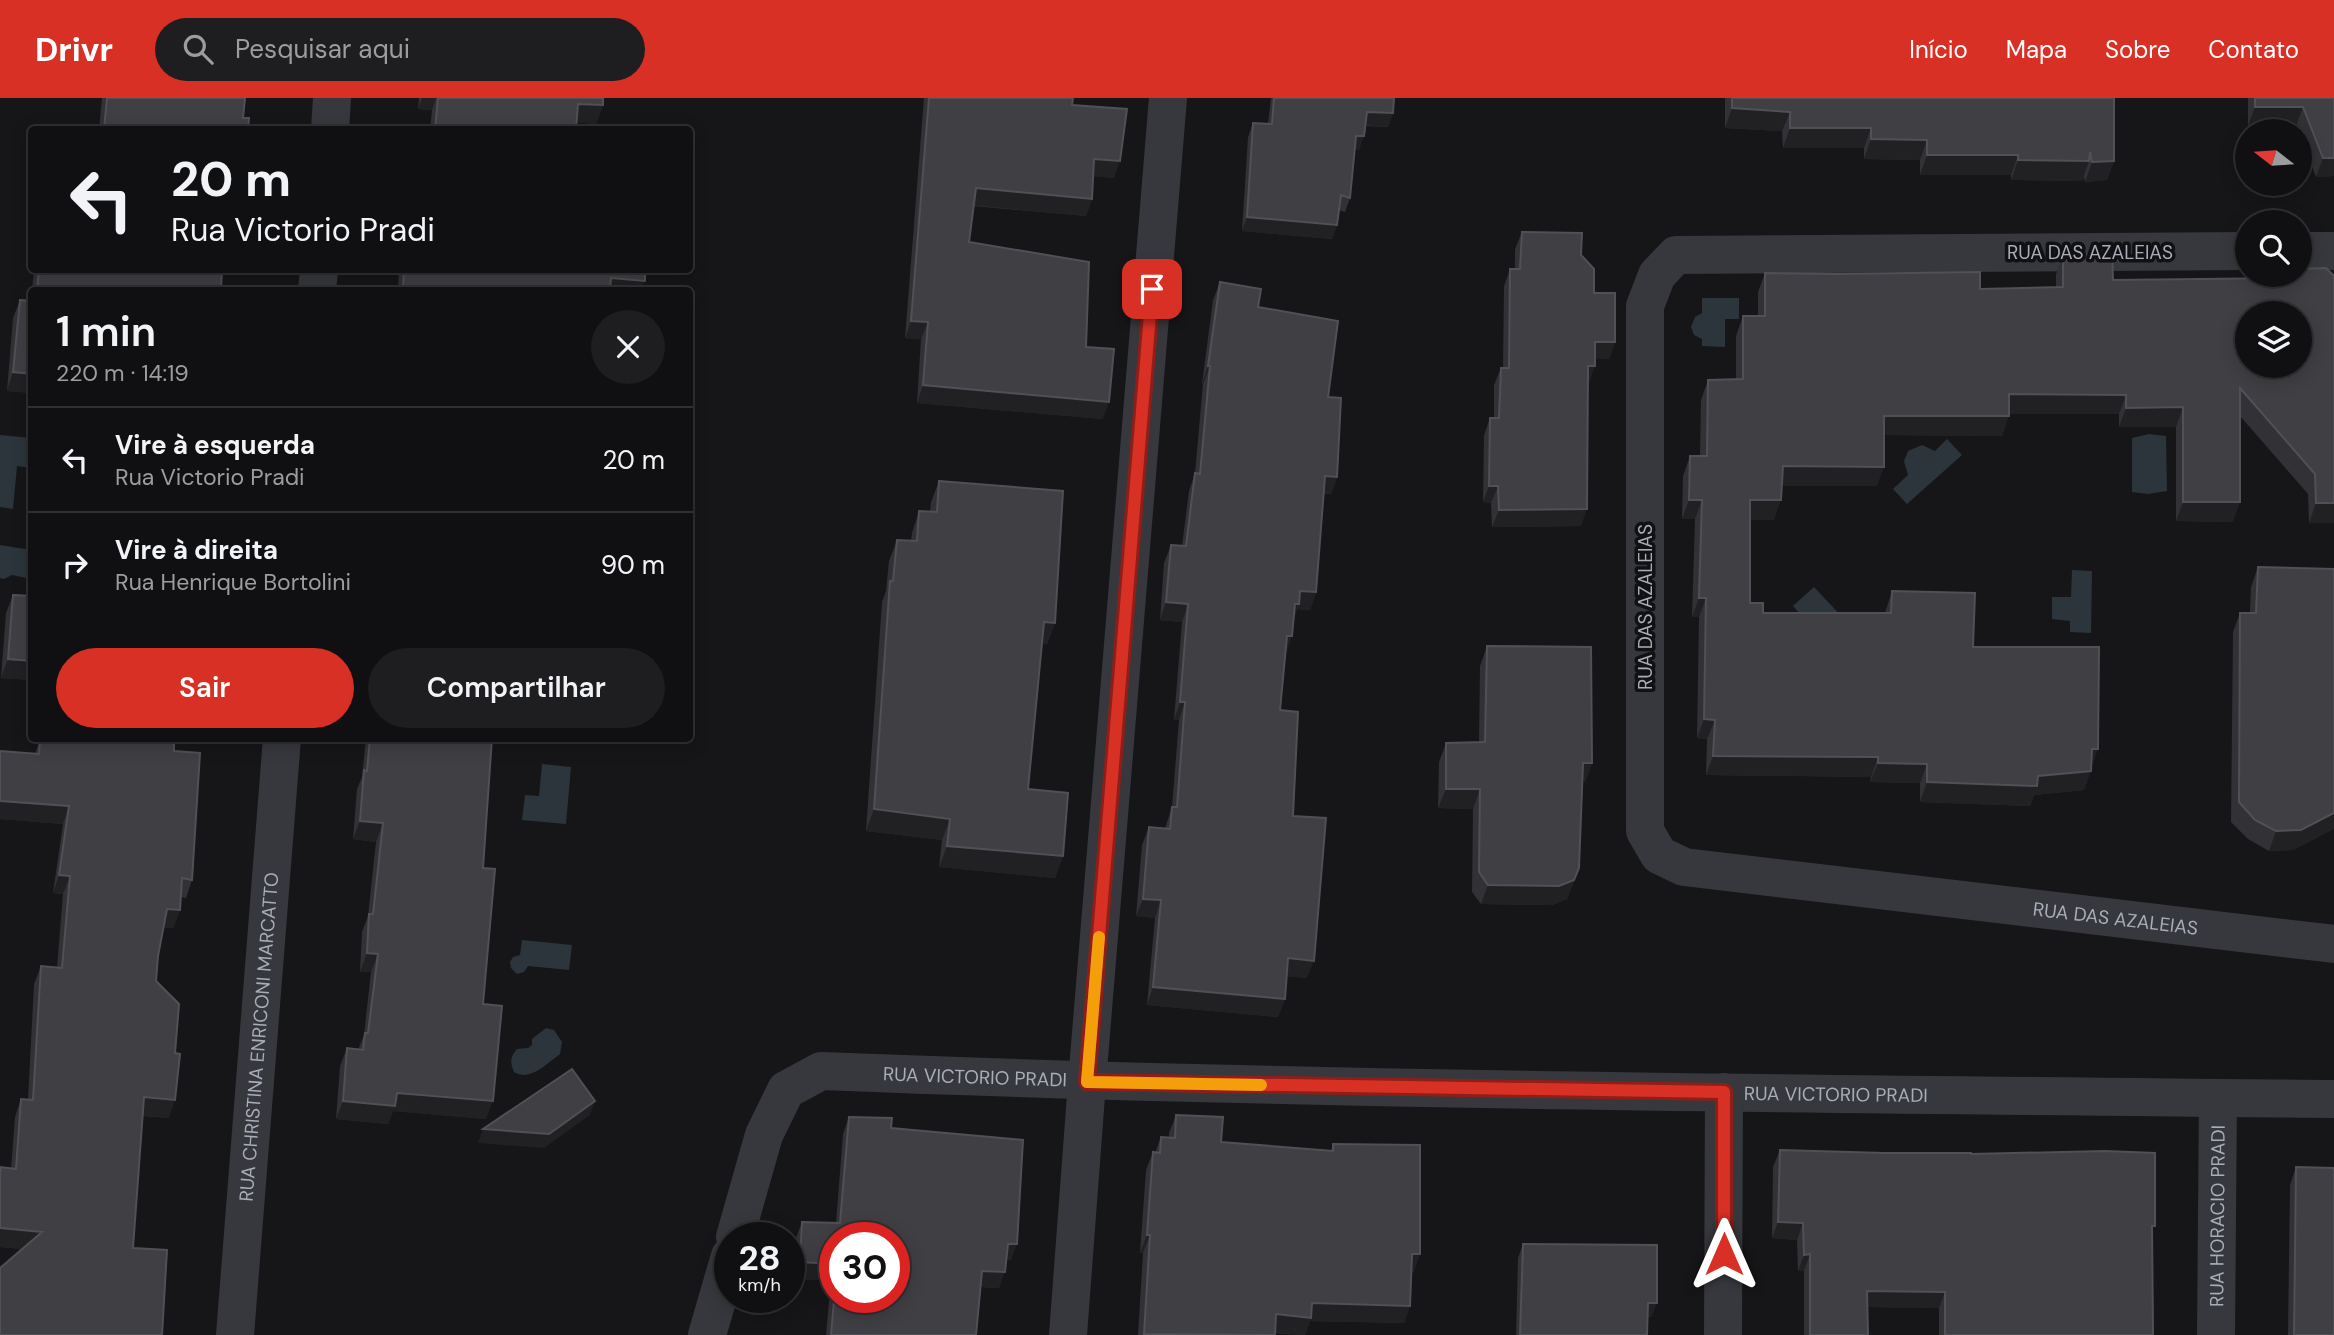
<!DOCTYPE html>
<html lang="pt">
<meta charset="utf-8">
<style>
:root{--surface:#101012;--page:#1e1e20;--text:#f1f3f6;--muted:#9c9d9f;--line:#303032;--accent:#d93025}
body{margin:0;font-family:"DM Sans",sans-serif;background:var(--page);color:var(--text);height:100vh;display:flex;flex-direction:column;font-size:26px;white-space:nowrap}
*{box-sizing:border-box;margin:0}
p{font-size:23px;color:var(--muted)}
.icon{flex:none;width:38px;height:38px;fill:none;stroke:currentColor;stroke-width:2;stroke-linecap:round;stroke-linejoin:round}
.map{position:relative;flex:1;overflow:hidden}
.details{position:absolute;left:28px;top:189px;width:665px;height:455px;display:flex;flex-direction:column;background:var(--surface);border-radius:7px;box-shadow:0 4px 18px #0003,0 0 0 2px var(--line)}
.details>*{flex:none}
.hud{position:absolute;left:28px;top:28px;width:665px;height:147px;border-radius:7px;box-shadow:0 4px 18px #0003,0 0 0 2px var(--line);background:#101012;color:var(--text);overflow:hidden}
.needle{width:46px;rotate:287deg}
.controls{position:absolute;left:2235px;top:21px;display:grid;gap:14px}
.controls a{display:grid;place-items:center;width:77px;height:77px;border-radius:50%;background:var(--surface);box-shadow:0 4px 18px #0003,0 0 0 2px var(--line);font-size:35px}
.speed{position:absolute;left:714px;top:1124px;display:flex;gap:14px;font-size:35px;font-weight:700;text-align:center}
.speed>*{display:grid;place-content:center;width:91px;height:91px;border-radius:50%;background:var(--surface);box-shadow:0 4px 18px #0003,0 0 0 2px var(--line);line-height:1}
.speed small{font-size:18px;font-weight:400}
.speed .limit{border:10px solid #d22;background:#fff;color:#111}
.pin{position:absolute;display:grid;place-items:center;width:60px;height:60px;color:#fff;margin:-30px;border-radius:14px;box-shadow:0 4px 10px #0006}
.me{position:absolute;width:77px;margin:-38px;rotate:0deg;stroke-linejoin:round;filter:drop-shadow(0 0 5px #0008)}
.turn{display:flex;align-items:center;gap:24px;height:147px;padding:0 28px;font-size:32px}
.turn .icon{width:91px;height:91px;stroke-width:2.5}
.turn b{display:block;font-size:49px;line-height:60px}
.round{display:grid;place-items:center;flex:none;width:74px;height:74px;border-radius:37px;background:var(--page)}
.summary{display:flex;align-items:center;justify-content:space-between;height:119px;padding:0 28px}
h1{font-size:42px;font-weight:600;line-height:52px}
.cta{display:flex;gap:14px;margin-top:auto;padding:14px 28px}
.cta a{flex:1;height:80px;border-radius:42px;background:var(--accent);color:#fff;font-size:28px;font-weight:600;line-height:80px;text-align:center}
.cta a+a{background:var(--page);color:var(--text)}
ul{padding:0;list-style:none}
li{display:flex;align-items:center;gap:21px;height:105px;padding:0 28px;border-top:2px solid var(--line)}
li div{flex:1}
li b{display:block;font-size:26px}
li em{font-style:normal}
header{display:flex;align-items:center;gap:42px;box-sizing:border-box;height:98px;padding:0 35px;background:var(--accent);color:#fff}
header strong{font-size:33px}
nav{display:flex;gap:38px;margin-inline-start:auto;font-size:24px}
.search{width:490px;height:63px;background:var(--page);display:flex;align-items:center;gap:18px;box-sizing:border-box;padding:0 24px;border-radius:38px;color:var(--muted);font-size:26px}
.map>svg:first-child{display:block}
.water{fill:#2c353c}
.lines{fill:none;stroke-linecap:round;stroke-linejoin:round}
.minor{stroke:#37383d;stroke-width:38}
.wall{fill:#323236;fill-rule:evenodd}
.shaded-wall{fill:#212124}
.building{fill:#3f3f44;stroke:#4f5156;stroke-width:2;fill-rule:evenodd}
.route-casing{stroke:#8d1f18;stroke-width:18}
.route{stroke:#d93025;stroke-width:12}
.slow{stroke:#f59e0b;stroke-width:12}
.labels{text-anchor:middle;stroke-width:7;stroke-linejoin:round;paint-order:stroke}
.street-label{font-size:19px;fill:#a8adb8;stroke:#111113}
</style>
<header>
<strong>Drivr</strong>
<div class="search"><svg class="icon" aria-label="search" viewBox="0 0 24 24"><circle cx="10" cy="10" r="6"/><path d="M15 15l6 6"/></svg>Pesquisar aqui</div>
<nav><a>Início</a><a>Mapa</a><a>Sobre</a><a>Contato</a></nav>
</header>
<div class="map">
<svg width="2334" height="1237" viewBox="0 0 2334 1237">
<rect width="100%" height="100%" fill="#161618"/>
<g class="water">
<path d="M1702,200H1739V221H1725V249L1702,248V241L1694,237L1691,229L1695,219L1702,215Z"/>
<path d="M2149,336L2166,338L2167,393L2148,396L2132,394V340Z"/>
<path d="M0,337L31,340V370L17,368L13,411L0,409Z"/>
<path d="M1947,341L1962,357L1907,406L1893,391L1908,377L1904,363L1908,353L1922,347L1935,353Z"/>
<path d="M0,447L31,452V481L12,477L4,481L0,480Z"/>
<path d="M2072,472L2092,473L2091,535L2070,534V523L2052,521V499H2071Z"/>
<path d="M1814,489L1845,522L1837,556L1793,508Z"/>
<path d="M542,666L571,669L566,726L522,722L525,697L539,698Z"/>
<path d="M522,842L572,847L569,872L528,868L524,874L517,876L511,870L510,864L513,859L520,857Z"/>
<path d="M546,930L554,932L562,944L560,956C546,966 530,984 514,974C510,964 510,959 517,951L528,950L532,947V941Z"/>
</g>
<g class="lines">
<g class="minor">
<path d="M330,32L332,0"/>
<path id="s1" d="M2247,153L1676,157L1657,177L1645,208V733L1659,757L1684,769L2334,846"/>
<path d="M2300,153H2334"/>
<path d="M317,192L319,172"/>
<path id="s2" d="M735,1139L764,1037L786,992L821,973C1325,993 1830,996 2334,1001"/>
<path id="s3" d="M235,1237L282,640"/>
<path d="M707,1237L730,1158"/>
<path d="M1068,1237L1087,984L1168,0"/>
<path d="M1723,1237L1724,994"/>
<path id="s4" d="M2216,1237L2218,1000"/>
</g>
</g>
<g class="wall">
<path d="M102,0H245L243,20L248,32H99Z"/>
<path d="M419,0H603V7L596,26L576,24V32H430L432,12L418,11Z"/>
<path d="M924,0H1073L1072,7L1114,80L1093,78L1092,101L1086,118L973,108L969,144L1086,249L1103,321L917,305L921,241L905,240Z"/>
<path d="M1271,0H1394L1393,15L1388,29L1365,28L1359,52H1354L1350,100L1345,114L1339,112L1337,127L1332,141L1242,133L1248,39L1253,25L1268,26Z"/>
<path d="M1725,0H2114V63L2107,82L2085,84L2084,79L2082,83L2011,82V77H1920V62L1864,61V50H1783L1782,33L1725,30Z"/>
<path d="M2248,0H2334V78L2316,79L2300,37V33H2298L2296,28H2248Z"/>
<path d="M1522,134L1581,157L1594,195L1615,244L1609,261L1595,260L1589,285H1588L1581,428L1492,429L1491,405L1483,404L1484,337L1490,320H1494V287L1501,270H1503L1504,188L1510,171H1515V151Z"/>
<path d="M2063,157L2113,182L2290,180L2334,178V425H2309L2308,396L2240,318L2233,424L2176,423V329H2119V316H2009L2002,338L1884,337L1877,388H1782L1774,422H1750V505L1763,515H1885L1892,493L1973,549L2091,671L2084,692L2034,697L2030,708L1920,704V685L1870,684L1871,679L1706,677L1707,641L1697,640L1699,519H1692L1695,421H1682L1683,378L1690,358H1700L1701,302L1708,282H1736V238L1743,218H1758V194L1765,175L1980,191L2056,190V176Z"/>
<path d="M34,172H222L221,192H32Z"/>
<path d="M399,172H645L641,192H398Z"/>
<path d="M1220,184L1258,209L1328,299L1337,379L1331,396H1324L1316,494L1310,512L1297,511L1293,523L1285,556L1280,612L1293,718L1307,880L1287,878L1285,901L1278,919L1147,907L1155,820L1136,818L1142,747L1149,729L1165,730L1172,709L1179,622H1174L1182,524L1160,522L1164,465L1171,447L1182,448L1189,393L1195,375L1203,286H1202L1213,202Z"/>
<path d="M32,195V295L7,293L13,220L20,202L31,203Z"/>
<path d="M939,383L1055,525L1047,546H1042L1028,691L1063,758L1055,780L939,769L942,742L866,733L882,504L886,493L889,463L897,442L911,443L912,435L919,413L930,414L931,404Z"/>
<path d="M2258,469L2294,752L2269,753L2248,741L2231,724L2233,534L2240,515H2250L2251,489Z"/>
<path d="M13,497L32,498V582L1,580L6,515Z"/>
<path d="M1487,548L1592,665L1585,684H1583L1579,770L1567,801L1552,807L1481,806L1472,794L1473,711L1438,710L1439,664L1446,645L1479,644L1480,568Z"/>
<path d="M45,640H174V653L192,782L186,800L181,799L180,812L173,830L163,829L158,858L156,883L169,1020L143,1018L22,1151L0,1149L11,1071L15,1019L21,1001L28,1002L34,886L41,868L57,869L63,796L53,795L63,726L0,721V653L35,656L40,641Z"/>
<path d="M366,640H492L483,770V906L486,1021L393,1013L388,1026L336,1021L340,968L347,950L358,952L364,937L371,874H360L362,834L368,818L376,744L353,741L357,691L362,679Z"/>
<path d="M1176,1017L1221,1044L1331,1053L1333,1046L1414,1174H1411L1410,1208L1404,1225L1310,1223L1305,1237L1275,1235V1237H1138L1143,1155H1140L1146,1072L1153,1054L1155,1055L1161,1039H1169V1035Z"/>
<path d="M849,1019L891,1030L1011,1162H1006L999,1190L981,1189L976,1237H826L831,1182L794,1181L796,1140L802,1124L836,1125L843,1036ZM835,1139L894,1199H835Z"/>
<path d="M1780,1052L1884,1055L1971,1056L2152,1136L2153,1237H1939V1210L1867,1209L1868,1237H1804V1173H1798L1797,1142L1772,1140L1773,1069Z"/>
<path d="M2296,1069L2334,1237H2288L2290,1087Z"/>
<path d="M1523,1146L1652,1218L1648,1219L1647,1237H1516L1518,1160Z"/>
</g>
<g class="shaded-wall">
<path d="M422,0H436L432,12L418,11Z"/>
<path d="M578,6L603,7L596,26L571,24Z"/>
<path d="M2255,9H2303L2296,28H2248Z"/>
<path d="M1732,10L1790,14L1782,33L1725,30Z"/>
<path d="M1367,14L1393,15L1388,29L1362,27Z"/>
<path d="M1790,30H1871L1864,50H1783Z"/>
<path d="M1356,38H1364L1359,52H1351Z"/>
<path d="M1871,41L1927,42L1920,62L1864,61Z"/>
<path d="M1927,57H2018L2011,77H1920Z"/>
<path d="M2323,60H2334V78L2316,79Z"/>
<path d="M1094,61L1120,63L1114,80L1088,78Z"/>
<path d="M2018,62L2089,63L2082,83L2011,82Z"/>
<path d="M2114,63L2107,82L2085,84L2092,64Z"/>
<path d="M976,90L1092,101L1086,118L969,107Z"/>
<path d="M1247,119L1337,127L1332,141L1242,133Z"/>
<path d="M611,180L645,183L641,192H607Z"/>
<path d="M911,223L928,224L921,241L905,240Z"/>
<path d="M1595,244H1615L1609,261L1589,260Z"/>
<path d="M1208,268H1210L1203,286H1202Z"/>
<path d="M1588,268H1595L1589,285H1582Z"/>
<path d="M13,274L32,276V295L7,293Z"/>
<path d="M923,287L1109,304L1103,321L917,305Z"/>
<path d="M2009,296L2126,297L2119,316H2002Z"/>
<path d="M2183,309L2176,329H2119L2126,310Z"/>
<path d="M1884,318H2009L2002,338L1877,337Z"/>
<path d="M1783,368L1884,369L1877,388H1776Z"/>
<path d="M1325,378L1337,379L1331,396L1319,395Z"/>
<path d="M1489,388H1498L1491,405L1483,404Z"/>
<path d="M1689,402H1702L1695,421H1682Z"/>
<path d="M1750,402H1781L1774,422H1743Z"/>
<path d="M2183,404H2240L2233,424L2176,423Z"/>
<path d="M2316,405H2334V425H2309Z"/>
<path d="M1587,411L1581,428L1492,429L1499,412Z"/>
<path d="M1300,493L1316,494L1310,512L1297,511L1293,524H1288Z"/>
<path d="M1699,500H1706L1699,519H1692Z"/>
<path d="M1166,504L1188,506L1182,524L1160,522Z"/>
<path d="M1044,524L1055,525L1047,546H1037Z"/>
<path d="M1287,538H1292L1286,556Z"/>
<path d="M8,561L32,563V582L1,580Z"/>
<path d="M1180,604H1185L1179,622H1174Z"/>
<path d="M1704,621L1715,622L1707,641L1697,640Z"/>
<path d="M2092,651H2098L2091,671Z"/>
<path d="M1713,658L1878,659L1871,679L1706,677Z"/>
<path d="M1583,665H1592L1585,684H1576Z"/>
<path d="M1878,665L1927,666L1920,685L1870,684Z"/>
<path d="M2091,673L2084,692L2034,697L2030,708L1920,704L1927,684L2038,678Z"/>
<path d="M1446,691H1480L1473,711L1438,710Z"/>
<path d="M0,703L69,708L63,726L0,721Z"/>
<path d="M874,711L950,721L942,742L866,733Z"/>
<path d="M2334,715V731L2294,752L2269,753L2276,733Z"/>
<path d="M360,723L383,725L376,744L353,741Z"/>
<path d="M947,748L1063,758L1055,780L939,769Z"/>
<path d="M1579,770L1567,801L1552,807L1481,806L1488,787Z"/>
<path d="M59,777L70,778L63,796L53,795Z"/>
<path d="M1143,801L1161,802L1155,820L1136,818Z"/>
<path d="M167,811L180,812L173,830L160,829Z"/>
<path d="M367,855L378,856L371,874H360Z"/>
<path d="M1288,860L1314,863L1307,880L1282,878Z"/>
<path d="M1153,889L1285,901L1278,919L1147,907Z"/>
<path d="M397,995L493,1003L486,1021L393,1013L388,1026L336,1021L343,1003Z"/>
<path d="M144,999L175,1002L169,1020L138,1017Z"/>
<path d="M595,1003L590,1017L544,1050L478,1045L483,1031Z"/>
<path d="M1778,1124L1803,1125L1797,1142L1772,1140Z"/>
<path d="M0,1130L42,1134L35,1152L0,1149Z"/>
<path d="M1147,1137H1150L1143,1155H1140Z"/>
<path d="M1008,1146H1017L1011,1162H1002Z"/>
<path d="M1412,1156H1420L1414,1174H1405Z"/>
<path d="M1810,1156L1804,1173H1798L1804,1157Z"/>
<path d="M800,1164L835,1166V1172L831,1182L794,1181Z"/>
<path d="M982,1173L1005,1174L999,1190L976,1189Z"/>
<path d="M1867,1193L1945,1194L1939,1210L1861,1209Z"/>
<path d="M1312,1205L1410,1208L1404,1225L1310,1223L1305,1237L1269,1234L1276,1216Z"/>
<path d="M1648,1205H1657L1652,1218L1643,1219Z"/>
</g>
<g class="building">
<path d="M107,0H245L243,20H249L248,32H104Z"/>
<path d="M438,0H603V7L578,6L576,32H435Z"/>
<path d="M929,0H1073L1072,7L1127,11L1120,63L1094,61L1092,101L976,90L969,144L1089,164L1086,249L1114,251L1109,304L923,287L928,224L911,223Z"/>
<path d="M1274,0H1394L1393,15L1367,14L1364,38H1356L1350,100L1341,97L1337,127L1247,119L1253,25L1272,26Z"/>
<path d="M1732,0H2114V63L2092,64L2090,54L2089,63L2018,62V57H1927V42L1871,41V30H1790V14L1732,10Z"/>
<path d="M2255,0H2334V60H2323L2303,9H2255Z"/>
<path d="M1522,134L1582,135L1581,157L1594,171V195H1615V244H1595V268H1588L1587,411L1499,412L1498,388H1489L1490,320H1499L1501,270H1509L1510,171H1520Z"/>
<path d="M2112,156L2113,182L2290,180L2293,177H2300V171L2326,170L2334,178V405H2316L2315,376L2240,290V404H2183V309L2126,310V297L2009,296V318H1884V369L1783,368L1781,402H1750V505H1763V515H1891L1892,493L1975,495L1973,549H2099L2098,651H2092L2091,673L2038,678L2037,688L1927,684V666L1878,665V659L1713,658L1715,622L1704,621L1706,500H1699L1702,402H1689L1690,358H1707L1708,282L1743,281V218H1765V175L1841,176L1980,174V191L2063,189V157ZM2247,215H2300V268H2247Z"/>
<path d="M39,172H222L221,192H37Z"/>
<path d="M404,172H645V183L611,180L610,192H406L403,190Z"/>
<path d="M1220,184L1261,191L1258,209L1338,223L1328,299L1341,300L1337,379L1325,378L1316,494L1300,493L1299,506H1295L1292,538H1287L1280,612L1298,614L1293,718L1326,720L1314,863L1288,860L1285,901L1153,889L1161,802L1143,801L1149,729L1170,731L1172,709H1177L1185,604H1180L1188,506L1166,504L1171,447L1186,448L1195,375L1200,376L1210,268H1208Z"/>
<path d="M20,202L32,203V276L13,274Z"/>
<path d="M939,383L1063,393L1055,525L1044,524L1028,691L1068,695L1063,758L947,748L950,721L874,711L890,483H893L897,442L917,443L919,413L937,414Z"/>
<path d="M2258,469L2334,471V715L2301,732L2276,733L2255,722L2239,704L2240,515H2256Z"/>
<path d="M13,497L32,498V563L8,561Z"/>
<path d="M1487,548L1591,549L1592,665H1583L1579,770L1574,782L1559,788L1488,787L1479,774L1480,691H1446V645L1485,644Z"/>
<path d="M50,640H174V653L200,655L192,782L182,780L180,812L167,811L158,858L156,883L179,906L175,955L180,956L175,1002L144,999L133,1150L167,1152L162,1237H0V1170L42,1134L0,1130V1075L1,1069L16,1071L21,1001L33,1002L41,868L62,870L70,778L59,777L69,708L0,703V653L39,656L40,641L50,642Z"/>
<path d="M370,640H492L483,770L495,771L483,906L502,908L493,1003L397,995L395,1008L343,1003L347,950L363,952L365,935H368L378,856L367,855L369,816H373L383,725L360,723L364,672L367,673Z"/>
<path d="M572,971L595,1003L549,1036L483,1031Z"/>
<path d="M1176,1017L1223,1019L1221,1044L1333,1053V1046L1420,1047V1156H1412L1410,1208L1312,1205L1311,1220L1276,1216L1275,1237L1144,1236L1150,1137H1147L1153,1054L1160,1055L1161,1039L1175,1040Z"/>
<path d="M849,1019L892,1020L891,1030L1023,1042L1017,1146H1008L1005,1174L982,1173L976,1237H831L835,1191V1199H894V1139H835V1166L800,1164L802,1124L840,1125Z"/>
<path d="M1780,1052L1884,1055H1971V1056L2105,1053L2155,1055V1128H2152L2153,1237H1945V1194L1867,1193L1868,1237H1810V1156L1804,1157L1803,1125L1778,1124Z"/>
<path d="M2296,1069L2334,1070V1237H2294Z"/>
<path d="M1523,1146L1657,1147V1205H1648L1647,1237H1520Z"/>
</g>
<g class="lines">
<defs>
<path id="route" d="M1152,191L1087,984L1724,994V1156"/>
</defs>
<use href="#route" class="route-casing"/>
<use href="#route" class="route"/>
<path class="slow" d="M1099,839L1087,984L1261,987"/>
</g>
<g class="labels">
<g class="street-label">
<text x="2090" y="161">RUA DAS AZALEIAS</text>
<text transform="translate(1645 509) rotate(-90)" y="7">RUA DAS AZALEIAS</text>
<text dy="7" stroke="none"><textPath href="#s1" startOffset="1647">RUA DAS AZALEIAS</textPath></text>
<text dy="7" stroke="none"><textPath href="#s3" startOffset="299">RUA CHRISTINA ENRICONI MARCATTO</textPath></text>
<text dy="7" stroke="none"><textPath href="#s2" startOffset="350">RUA VICTORIO PRADI</textPath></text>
<text dy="7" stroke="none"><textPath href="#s2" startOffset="1211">RUA VICTORIO PRADI</textPath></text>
<text dy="7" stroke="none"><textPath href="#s4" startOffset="119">RUA HORACIO PRADI</textPath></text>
</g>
</g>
</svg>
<div class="controls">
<a><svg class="needle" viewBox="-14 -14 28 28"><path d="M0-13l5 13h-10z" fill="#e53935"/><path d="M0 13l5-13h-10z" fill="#9c9d9f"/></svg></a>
<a><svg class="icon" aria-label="search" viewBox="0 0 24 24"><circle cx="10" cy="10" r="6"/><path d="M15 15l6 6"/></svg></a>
<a><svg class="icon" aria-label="layers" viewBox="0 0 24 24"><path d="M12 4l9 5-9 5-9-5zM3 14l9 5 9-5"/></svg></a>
</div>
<div class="speed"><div>28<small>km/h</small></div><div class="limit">30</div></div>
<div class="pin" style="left:1152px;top:191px;background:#d93025"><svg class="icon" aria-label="arrive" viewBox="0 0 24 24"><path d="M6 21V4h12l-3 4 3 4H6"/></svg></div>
<svg class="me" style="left:1724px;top:1156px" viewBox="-20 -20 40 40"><path d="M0-17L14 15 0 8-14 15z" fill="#d93025" stroke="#fff" stroke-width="4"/></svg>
<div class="hud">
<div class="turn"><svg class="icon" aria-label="left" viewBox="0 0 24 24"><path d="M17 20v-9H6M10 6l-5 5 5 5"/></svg><div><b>20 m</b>Rua Victorio Pradi</div></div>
</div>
<section class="details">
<div class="summary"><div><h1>1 min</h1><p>220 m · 14:19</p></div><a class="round"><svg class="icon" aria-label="close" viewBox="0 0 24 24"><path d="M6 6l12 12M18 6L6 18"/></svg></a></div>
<ul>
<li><svg class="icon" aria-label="left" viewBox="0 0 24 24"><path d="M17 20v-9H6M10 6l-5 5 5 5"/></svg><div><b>Vire à esquerda</b><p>Rua Victorio Pradi</p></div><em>20 m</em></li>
<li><svg class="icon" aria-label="right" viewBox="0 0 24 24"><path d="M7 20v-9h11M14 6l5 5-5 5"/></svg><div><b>Vire à direita</b><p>Rua Henrique Bortolini</p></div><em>90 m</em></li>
</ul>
<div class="cta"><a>Sair</a><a>Compartilhar</a></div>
</section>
</div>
